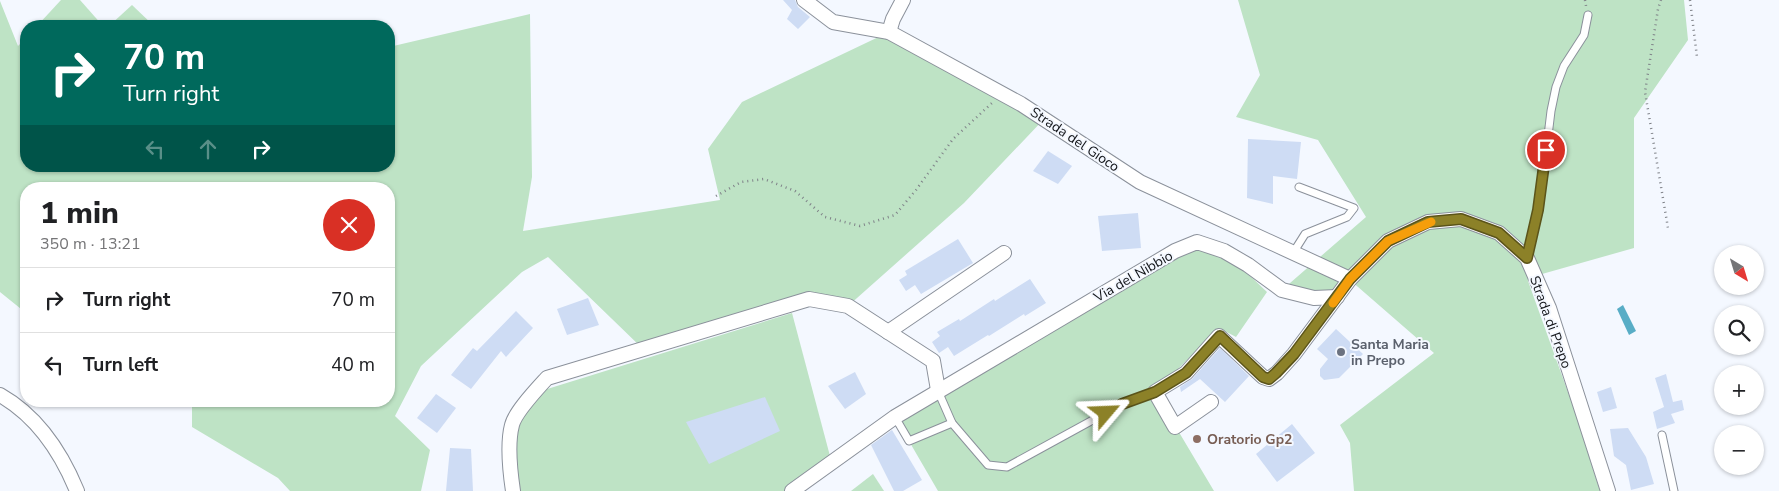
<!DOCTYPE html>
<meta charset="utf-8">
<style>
:root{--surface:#fff;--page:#f6f6f6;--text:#202124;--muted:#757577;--line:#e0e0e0}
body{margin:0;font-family:"Nunito Sans",sans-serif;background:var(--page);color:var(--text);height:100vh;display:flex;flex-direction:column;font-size:19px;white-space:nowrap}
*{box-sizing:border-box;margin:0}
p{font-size:16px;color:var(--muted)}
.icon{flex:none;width:28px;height:28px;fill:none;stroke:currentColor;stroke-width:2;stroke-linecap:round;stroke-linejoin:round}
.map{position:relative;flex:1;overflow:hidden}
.drawer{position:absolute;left:20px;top:182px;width:375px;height:225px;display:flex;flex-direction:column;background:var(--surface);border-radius:20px;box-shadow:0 1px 4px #0004}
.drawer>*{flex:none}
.hud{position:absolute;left:20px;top:20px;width:375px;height:152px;border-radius:20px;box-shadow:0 1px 4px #0004;background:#00695c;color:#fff;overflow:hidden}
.needle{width:32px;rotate:142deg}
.buttons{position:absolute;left:1714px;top:245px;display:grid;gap:10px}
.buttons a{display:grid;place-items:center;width:50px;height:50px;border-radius:50%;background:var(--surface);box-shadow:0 1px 4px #0004;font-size:25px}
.pin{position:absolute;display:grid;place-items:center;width:42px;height:42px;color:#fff;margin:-21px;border:2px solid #fff;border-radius:50%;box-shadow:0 1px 5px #0007}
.me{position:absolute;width:55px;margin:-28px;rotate:64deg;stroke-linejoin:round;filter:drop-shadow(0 0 4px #0008)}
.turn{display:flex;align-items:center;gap:18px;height:105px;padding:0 20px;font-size:22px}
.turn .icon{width:65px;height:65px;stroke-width:2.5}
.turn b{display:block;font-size:35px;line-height:42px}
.lanes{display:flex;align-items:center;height:48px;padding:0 20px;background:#0003;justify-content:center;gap:25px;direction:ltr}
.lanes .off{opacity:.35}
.round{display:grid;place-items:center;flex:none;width:52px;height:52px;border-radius:26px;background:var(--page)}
.summary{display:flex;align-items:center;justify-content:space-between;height:85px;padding:0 20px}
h1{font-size:30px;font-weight:800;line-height:38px}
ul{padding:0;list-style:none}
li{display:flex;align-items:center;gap:15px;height:65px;padding:0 20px;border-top:1px solid var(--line)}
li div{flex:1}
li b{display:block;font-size:19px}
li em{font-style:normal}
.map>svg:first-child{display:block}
.green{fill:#bee3c5}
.water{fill:#58adc6}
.building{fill:#cedcf4}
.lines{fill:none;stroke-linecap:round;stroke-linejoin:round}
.lane-casing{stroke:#8b919b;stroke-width:9}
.street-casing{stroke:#8b919b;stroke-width:16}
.path{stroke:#7f8288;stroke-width:2.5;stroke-dasharray:1 4;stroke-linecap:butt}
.lane{stroke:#fff;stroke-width:7}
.street{stroke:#fff;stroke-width:14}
.route-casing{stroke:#5b541a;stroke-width:12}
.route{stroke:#8c8128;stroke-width:9}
.slow{stroke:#f59e0b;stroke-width:9}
.worship-dot{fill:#6b7280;stroke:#f4f8ff;stroke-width:2}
.education-dot{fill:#8d6e63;stroke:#f4f8ff;stroke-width:2}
.labels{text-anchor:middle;stroke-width:4;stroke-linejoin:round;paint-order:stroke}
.street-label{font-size:14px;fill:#121418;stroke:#f4f8ff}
.worship-label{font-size:14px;font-weight:bold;fill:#5b616d;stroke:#f4f8ff;text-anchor:start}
.education-label{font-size:14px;font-weight:bold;fill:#785e54;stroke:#f4f8ff;text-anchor:start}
</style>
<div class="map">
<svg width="1779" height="491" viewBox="0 0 1779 491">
<rect width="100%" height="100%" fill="#f4f8ff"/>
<g class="green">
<path d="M61,0H80L103,26H37Z"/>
<path d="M1238,0H1684L1688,40L1634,118V248L1535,276L1528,281L1574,409L1600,491H1354L1350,443L1340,425L1434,353L1350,280L1337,297L1282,290L1366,217L1318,140L1236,117L1260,75Z"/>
<path d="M0,1L18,46L26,38V166H389V47L530,14L532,177L523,231L720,200L708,149L742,102L889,32L1044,119L964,203L848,306L809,299L643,349L548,257L522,272L421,366L395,416L430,450L421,491H290L278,478L192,427V401H389V189H26V313L0,292Z"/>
<path d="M132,5L154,26H109Z"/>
<path d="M1197,242L1224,251L1267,292L1236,337L1219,328L1155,392L1214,491H938L895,417Z"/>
<path d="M792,313L830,456L785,491H519L511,429L544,390Z"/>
<path d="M873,474L884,491H851Z"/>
</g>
<path class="water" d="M1623,305L1636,331L1629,335L1617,309Z"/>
<g class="building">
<path d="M783,0H795L798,7L810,17L798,29L787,19L792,10Z"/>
<path d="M1248,139L1301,142L1297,179L1273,176V204L1247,198Z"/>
<path d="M1048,151L1072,166L1058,184L1033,171Z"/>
<path d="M1138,213L1141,248L1102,251L1098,216Z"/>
<path d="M958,239L973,263L921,294L915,285L906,291L899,280L907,275L905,271Z"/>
<path d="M1030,279L1046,303L1025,316L1024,314L989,336L988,335L954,356L948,347L939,353L932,342L940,336L937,332L959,319L960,321L994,299L995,301Z"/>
<path d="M588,298L599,325L567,335L557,309Z"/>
<path d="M516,311L533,328L506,357L501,351L471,389L451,375L473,348L477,351Z"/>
<path d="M1336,329L1363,354L1339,378L1324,380L1320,376V369L1328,359L1317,349Z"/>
<path d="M1220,348L1249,376L1225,402L1200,379L1181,392L1180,387L1192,379Z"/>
<path d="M855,372L866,394L845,409L828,386Z"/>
<path d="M1666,374L1673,402L1682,400L1684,410L1671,414L1675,423L1657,429L1653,412L1664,407L1655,378Z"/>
<path d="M1611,387L1617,408L1603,412L1597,392Z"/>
<path d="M436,394L456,408L437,433L417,418Z"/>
<path d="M765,397L780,431L709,464L686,422Z"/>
<path d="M1292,424L1315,453L1277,482L1256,454Z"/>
<path d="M1628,428L1646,457L1654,484L1631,490L1626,465L1614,456L1610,429Z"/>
<path d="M892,430L922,480L903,491H894L871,445Z"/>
<path d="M450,448L471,449L473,491H446Z"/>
</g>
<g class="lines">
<defs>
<g id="lane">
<path d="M1293,253L1305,234L1347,217L1354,208L1299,187"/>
<path d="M1527,258L1539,210L1551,111L1556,87L1564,66L1584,35L1588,15"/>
<path d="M938,391L952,423L988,465L1007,467L1122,404L1155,392"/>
<path d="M895,417L909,441L952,423"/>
<path d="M1662,435L1674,491"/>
</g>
<g id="street">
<path d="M804,0L833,22L889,32L1021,104L1140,182L1350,279"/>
<path d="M889,32L893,19L903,0"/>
<path d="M888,332L1004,253"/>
<path d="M0,395C37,416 61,452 77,491"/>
<path d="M1211,402L1175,427L1155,392L1186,373L1219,336L1263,377L1269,379L1277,373L1294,354L1350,279L1388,241L1428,222L1461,219L1499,233L1527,258L1549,308L1608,491"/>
<path d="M513,491C510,471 507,444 512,425C515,412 538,388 547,378L809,299L848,306L933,361L938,390"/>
<path d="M792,491L895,417L1175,251L1197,242L1224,251L1248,265L1282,290L1314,298L1337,297"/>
</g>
</defs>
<use href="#lane" class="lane-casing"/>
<use href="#street" class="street-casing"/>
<g class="path">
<path d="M1585,0L1586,6"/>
<path d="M1661,0L1658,9L1645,92L1668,228"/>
<path d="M1690,0L1697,57"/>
<path d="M716,196L741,182L764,179L795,191L825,217L860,226L895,215L916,190L953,139L992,103"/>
</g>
<use href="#lane" class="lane"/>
<use href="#street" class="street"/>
</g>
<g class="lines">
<defs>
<path id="route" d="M1106,413L1122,404L1155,392L1186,373L1220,336L1263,377L1269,379L1276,373L1294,354L1350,279L1388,241L1428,222L1461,219L1499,233L1527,258L1538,210L1546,150"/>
</defs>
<use href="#route" class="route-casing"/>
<use href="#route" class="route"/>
<path class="slow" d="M1333,303L1350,279L1388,241L1431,222"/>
</g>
<circle class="worship-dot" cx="1341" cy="352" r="5"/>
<circle class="education-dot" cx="1197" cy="439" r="5"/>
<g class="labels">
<g class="street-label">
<text transform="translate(1075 139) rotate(34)" y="5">Strada del Gioco</text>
<text transform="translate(1133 276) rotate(-30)" y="5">Via del Nibbio</text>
<text transform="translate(1551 322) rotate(70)" y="5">Strada di Prepo</text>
</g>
<g class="worship-label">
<text x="1351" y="349">Santa Maria<tspan x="1351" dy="16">in Prepo</tspan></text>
</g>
<g class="education-label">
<text x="1207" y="444">Oratorio Gp2</text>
</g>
</g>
</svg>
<div class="buttons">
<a><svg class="needle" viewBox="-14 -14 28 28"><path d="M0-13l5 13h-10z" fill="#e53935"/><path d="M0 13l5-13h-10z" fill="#757577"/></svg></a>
<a><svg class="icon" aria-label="search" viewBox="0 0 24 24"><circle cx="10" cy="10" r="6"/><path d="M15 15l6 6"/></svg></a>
<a>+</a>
<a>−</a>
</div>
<div class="pin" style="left:1546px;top:150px;background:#d93025"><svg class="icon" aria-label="arrive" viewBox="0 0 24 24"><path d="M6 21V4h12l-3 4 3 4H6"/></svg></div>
<svg class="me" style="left:1106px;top:413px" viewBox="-20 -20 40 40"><path d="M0-17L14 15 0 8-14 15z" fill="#8c8128" stroke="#fff" stroke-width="4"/></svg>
<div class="hud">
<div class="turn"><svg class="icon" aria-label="right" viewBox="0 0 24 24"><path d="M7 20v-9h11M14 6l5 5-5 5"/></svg><div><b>70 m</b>Turn right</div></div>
<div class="lanes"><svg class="icon off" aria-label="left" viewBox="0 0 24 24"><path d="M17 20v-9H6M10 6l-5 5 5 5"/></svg><svg class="icon off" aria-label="ahead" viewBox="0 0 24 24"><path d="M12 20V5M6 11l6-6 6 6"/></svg><svg class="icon" aria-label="right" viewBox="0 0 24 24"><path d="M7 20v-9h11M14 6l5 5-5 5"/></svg></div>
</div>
<section class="drawer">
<div class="summary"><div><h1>1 min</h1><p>350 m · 13:21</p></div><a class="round" style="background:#d93025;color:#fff"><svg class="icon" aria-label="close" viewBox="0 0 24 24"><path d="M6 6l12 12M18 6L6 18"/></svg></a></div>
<ul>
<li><svg class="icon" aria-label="right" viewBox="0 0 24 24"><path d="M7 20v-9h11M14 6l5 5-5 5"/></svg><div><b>Turn right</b></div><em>70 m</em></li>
<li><svg class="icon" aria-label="left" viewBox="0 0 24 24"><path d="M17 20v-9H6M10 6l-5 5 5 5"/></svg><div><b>Turn left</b></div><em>40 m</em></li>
</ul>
</section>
</div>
